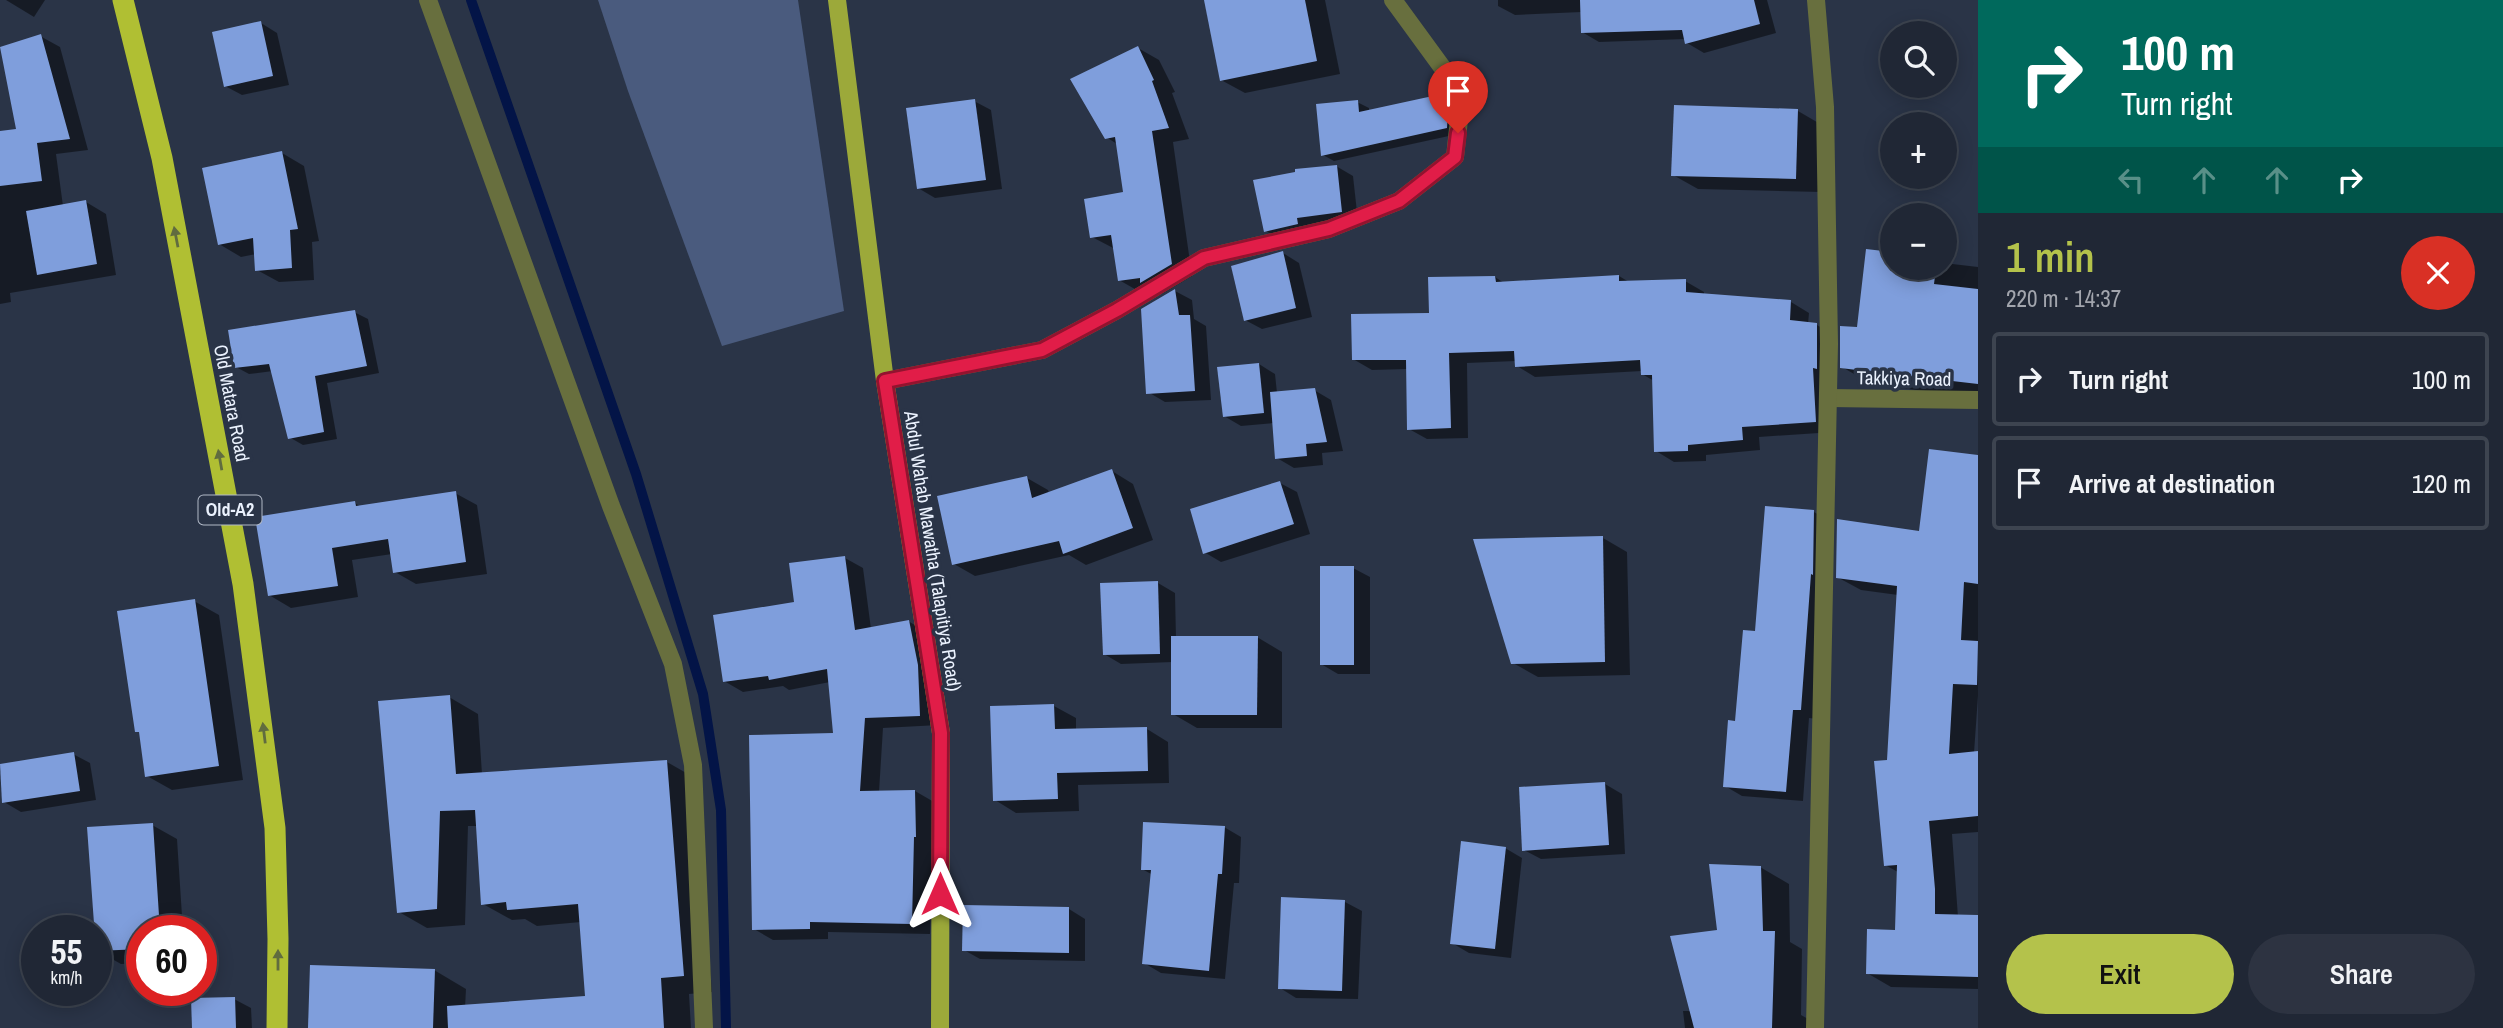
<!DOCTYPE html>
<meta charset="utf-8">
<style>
:root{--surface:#202735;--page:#2d3341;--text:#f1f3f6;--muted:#a2a5ad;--line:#3d4450;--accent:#b4c24b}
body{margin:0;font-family:"Archivo Narrow",sans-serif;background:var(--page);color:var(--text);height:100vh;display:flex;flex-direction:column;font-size:26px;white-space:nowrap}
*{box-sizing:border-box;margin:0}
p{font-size:23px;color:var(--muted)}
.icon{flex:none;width:38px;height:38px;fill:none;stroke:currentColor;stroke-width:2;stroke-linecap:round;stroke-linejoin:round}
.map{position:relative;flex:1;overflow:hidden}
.sheet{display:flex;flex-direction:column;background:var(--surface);width:525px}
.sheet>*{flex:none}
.hud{background:#00695c;color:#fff;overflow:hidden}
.controls{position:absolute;left:1880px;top:21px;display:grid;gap:14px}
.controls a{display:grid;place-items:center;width:77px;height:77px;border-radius:50%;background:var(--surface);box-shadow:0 4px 18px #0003,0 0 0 2px var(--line);font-size:35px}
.speed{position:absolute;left:21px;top:915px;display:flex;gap:14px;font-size:35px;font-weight:700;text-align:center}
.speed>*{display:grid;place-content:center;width:91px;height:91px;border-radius:50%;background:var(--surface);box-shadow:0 4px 18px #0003,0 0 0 2px var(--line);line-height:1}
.speed small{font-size:18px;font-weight:400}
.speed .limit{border:10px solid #d22;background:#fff;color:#111}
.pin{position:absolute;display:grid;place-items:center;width:60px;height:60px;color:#fff;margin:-72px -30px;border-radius:50% 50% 50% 0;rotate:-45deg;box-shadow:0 0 7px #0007}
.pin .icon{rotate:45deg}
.me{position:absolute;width:77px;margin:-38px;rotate:0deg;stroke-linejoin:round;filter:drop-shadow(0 0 5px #0008)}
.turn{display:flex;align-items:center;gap:24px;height:147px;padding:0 28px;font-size:32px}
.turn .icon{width:91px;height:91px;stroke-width:2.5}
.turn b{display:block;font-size:49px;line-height:60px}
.lanes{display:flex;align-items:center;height:66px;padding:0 28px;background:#0003;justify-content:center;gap:35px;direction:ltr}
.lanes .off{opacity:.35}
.round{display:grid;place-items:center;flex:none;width:74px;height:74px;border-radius:37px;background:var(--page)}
.head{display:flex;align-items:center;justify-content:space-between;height:119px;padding:0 28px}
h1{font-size:42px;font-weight:600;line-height:52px;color:var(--accent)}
.button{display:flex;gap:14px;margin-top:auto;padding:14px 28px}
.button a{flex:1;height:80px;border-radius:42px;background:var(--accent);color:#111;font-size:28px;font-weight:600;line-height:80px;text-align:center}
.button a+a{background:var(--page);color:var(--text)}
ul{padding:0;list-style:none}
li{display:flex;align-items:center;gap:21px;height:94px;margin:0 14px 10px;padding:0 14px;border:4px solid var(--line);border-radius:7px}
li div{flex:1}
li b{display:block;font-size:26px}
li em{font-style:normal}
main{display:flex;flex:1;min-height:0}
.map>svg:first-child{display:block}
.green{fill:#4a5b7e}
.shadow{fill:#0007}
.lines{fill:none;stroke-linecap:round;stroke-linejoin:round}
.stream{stroke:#031447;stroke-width:10}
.building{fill:#7f9edc}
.street{stroke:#686f3e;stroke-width:18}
.primary{stroke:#9ca93a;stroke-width:18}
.highway{stroke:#b0bf33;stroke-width:21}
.oneway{fill:#606c3f}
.route-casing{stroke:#92132f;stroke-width:18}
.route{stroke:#e11d48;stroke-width:12}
.labels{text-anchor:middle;stroke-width:7;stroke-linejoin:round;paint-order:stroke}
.shield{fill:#2a3447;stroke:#b1b9c7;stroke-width:2}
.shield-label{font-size:18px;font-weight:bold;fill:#ebf2fe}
.street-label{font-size:19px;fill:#ebf2fe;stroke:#2a3447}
</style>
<main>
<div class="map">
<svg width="1978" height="1028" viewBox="0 0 1978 1028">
<rect width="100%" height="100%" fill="#2a3447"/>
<path class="green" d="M598,0H798L844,311L722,346L628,91Z"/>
<g class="shadow">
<path d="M6,0H45L34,17Z"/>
<path d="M1205,0H1325L1340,74L1245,93L1221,80Z"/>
<path d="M1498,0H1767L1776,33L1704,53L1687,43L1686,39L1599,42L1582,32V12L1515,15L1498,6Z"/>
<path d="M261,23L277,33L289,85L242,95L225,86Z"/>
<path d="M40,36L60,47L88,150L56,154L63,206L86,202L106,214L116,275L10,293L11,302L0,304V132L18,130Z"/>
<path d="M1138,48L1159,60L1175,92L1172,93L1189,139L1173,142L1192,276L1162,294L1155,290L1140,292L1119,280L1115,249L1092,237L1125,194L1117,144L1106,137Z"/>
<path d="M1442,96L1454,103L1458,134L1334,161L1323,155L1357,102L1369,108V111Z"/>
<path d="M974,101L991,110L1002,189L935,198L918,188Z"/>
<path d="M1798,111L1822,125L1821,192L1698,189L1673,175Z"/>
<path d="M282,153L304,166L319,241L312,242L314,280L279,282L257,270L256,254L241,257L219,244Z"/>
<path d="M1336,166L1353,176L1358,221L1282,241L1266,231Z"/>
<path d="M1283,253L1299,263L1312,317L1262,329L1245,320Z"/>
<path d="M1944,263L1978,267V397L1873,385L1842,367L1858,329L1892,268H1944Z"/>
<path d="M1619,276L1629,282L1685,281L1704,292V295L1791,302L1809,313L1808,324L1817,325L1835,336L1834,432L1759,437L1760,450L1706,455V461L1674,462L1656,451L1654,381L1642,374V371L1535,377L1517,366L1516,361L1467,363L1468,438L1427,439L1409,429L1408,369L1372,370L1353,359L1495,277L1504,283Z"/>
<path d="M1175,291L1192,300L1194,319L1206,326L1211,400L1165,402L1148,392Z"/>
<path d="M354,312L368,319L379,373L327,383L337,439L303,445L289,437L273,371L249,374L236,367Z"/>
<path d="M1259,364L1275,374L1277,393L1314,390L1331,400L1343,451L1322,453L1323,465L1294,468L1277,458L1274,423L1241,426L1224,416Z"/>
<path d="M1978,457V696L1974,753H1978V832L1952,834L1958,917H1978V989L1891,987L1867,973L1897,932L1898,872L1885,865L1898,595L1861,590L1837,577L1921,533Z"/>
<path d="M1112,471L1133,484L1153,540L1086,565L1069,555L975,576L954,564L1027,478L1048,490L1049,494Z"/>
<path d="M1280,483L1297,492L1310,534L1221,562L1204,552Z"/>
<path d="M455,493L477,505L487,574L416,584L395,572L392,554L352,560L358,597L291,608L269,595L355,503L361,507Z"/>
<path d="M1814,512L1830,522L1817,719L1809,718L1803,801L1742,796L1725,786L1757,633Z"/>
<path d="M1603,538L1627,552L1630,675L1538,677L1513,663Z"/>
<path d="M845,558L863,568L871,629L908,621L927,632L939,725L883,728L879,792L915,791L934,802L930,934L828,932V939L773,940L754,929L835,735L830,682L789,690L783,686L743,692L724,681L796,604Z"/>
<path d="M1353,568L1370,577V674H1338L1321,664Z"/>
<path d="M1158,583L1175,593L1176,638L1257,637L1282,652V728H1197L1173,714V662L1121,664L1104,654Z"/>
<path d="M194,601L219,615L243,780L172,790L147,776L141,733L137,731Z"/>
<path d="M449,697L478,714L482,774L667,762L695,778L712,992L689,994L691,1028H492L587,998L581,922L537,926L525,919L512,920L483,904L478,826H468L465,925L427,928L399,912Z"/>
<path d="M1054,706L1076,718V731L1147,729L1168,742L1169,783L1078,785L1079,811L1016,813L995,800Z"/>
<path d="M73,754L90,763L96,800L21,812L4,802L0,765Z"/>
<path d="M1605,784L1622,794L1625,854L1541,859L1524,850Z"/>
<path d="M152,825L177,839L183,931H142V963L121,964L96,950Z"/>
<path d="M1224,827L1241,837L1239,883H1234L1225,979L1161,973L1144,963L1153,875L1142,869Z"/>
<path d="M1505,848L1522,858L1511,958L1469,953L1452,943Z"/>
<path d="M1760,867L1789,884L1790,942L1802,949L1801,1015L1810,1020V1028H1685L1683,1011H1692Z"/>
<path d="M1345,902L1362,911L1358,999L1296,998L1280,988Z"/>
<path d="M1069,909L1085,919V961L980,959L964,950Z"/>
<path d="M434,970L466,989L464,1028H310Z"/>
<path d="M234,999L251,1008L252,1028H194Z"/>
</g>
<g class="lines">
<path class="stream" d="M471,0L636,474L703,694L721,810L726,1028"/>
</g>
<g class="building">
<path d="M1204,0H1305L1317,61L1220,81Z"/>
<path d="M1580,0H1754L1760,24L1685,44L1682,30L1581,33Z"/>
<path d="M261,21L273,76L224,87L212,32Z"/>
<path d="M41,34L70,139L37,143L42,181L0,186V131L16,129L0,47Z"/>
<path d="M1138,46L1154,80L1152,81L1169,128L1152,131L1172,264L1140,283V278L1118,281L1111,235L1090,238L1084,199L1123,192L1115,137L1105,139L1070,79Z"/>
<path d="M1442,94L1448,111L1447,128L1321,156L1316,104L1358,100L1359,112Z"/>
<path d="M975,99L986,180L917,189L906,108Z"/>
<path d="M1674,105L1798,109L1796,179L1671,176Z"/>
<path d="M282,151L298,229L290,230L292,268L255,271L253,238L218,245L202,168Z"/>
<path d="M1337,165L1342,212L1297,218L1298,224L1264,232L1253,180L1295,172V169Z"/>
<path d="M86,200L97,264L37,275L26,211Z"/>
<path d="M1866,249L1892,252V268H1936L1934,284L1978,289V384L1840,368V326L1857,327Z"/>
<path d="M1283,251L1296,308L1244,321L1231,266Z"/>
<path d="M1619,275V281L1686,279V292L1791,300L1790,320L1817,323V369L1813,368L1816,422L1742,427L1743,440L1688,445V451L1654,452L1652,375H1641L1640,360L1515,367L1514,351L1449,353L1451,428L1407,430L1406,360H1352L1351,314L1429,313L1428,277L1495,276L1496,282Z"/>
<path d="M1175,289L1179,315H1190L1195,391L1146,394L1141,309Z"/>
<path d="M355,310L367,366L315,376L324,432L288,439L269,364L234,368L228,330Z"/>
<path d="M1259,363L1264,413L1223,417L1217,367Z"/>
<path d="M1315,388L1327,442L1306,444L1307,456L1275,459L1270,392Z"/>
<path d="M1929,449L1978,455V584L1964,582L1961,640L1978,641L1977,685L1953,684L1949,754L1978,751V816L1929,821L1935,889V914L1978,915V977L1866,974L1867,929L1895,930L1897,865L1884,866L1874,761L1887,760L1897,586L1836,578L1837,519L1919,531Z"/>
<path d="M1112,469L1133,528L1063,554L1059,541L952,565L937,496L1027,476L1032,498Z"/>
<path d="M1280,481L1294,524L1203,554L1190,509Z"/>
<path d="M456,491L466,562L393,573L388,539L332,548L338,586L268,596L255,517L355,501L356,506Z"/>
<path d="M1765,506L1814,510L1813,575L1811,574L1801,710H1793L1786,792L1723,787L1728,720L1735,721L1743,630L1755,631Z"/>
<path d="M1603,536L1605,662L1511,664L1473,539Z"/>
<path d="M845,556L855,630L909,620L918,665L920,716L865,718L860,791L915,790L916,837H914L912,924L810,922V929L752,930L749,735L833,733L827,669L769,680L768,676L723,682L713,615L794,602L789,563Z"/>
<rect x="1320" y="566" width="34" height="99"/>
<path d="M1158,581L1160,654L1103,655L1100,583Z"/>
<path d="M195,599L219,766L145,777L139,732H135L117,611Z"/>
<path d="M1171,636H1258L1257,715H1171Z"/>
<path d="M450,695L456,774L667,760L684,976L661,978L664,1028H448L447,1006L585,996L578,904L507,910L506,902L481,905L475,810L440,811L437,909L397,913L378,701Z"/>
<path d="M1054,704L1055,729L1147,727L1148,771L1057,773L1058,799L993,801L990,706Z"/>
<path d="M74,752L80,791L2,803L0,764Z"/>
<path d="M1605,782L1609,845L1522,851L1519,787Z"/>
<path d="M1143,822L1225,826L1222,874H1218L1209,971L1142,964L1151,870H1141Z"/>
<path d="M153,823L160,931H142V949L96,951L87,827Z"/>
<path d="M1461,841L1506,847L1495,949L1450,944Z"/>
<path d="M1709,864L1761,866L1763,931H1775L1772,1028H1694L1670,936L1717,930Z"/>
<path d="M1281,897L1345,900L1342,991L1278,989Z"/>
<path d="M963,905L1069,907V953L962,951Z"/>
<path d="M310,965L435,969L433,1028H308Z"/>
<path d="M235,997L236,1028H192L191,998Z"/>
</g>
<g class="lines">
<g class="street">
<path d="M428,0L611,506L673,664L693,765L704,1028"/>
<path d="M885,381L1042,350L1117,310L1204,258L1329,229L1399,201L1455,157L1460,110L1447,74L1393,0"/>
<path d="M1829,398L1978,400"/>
<path d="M1815,1028L1829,344L1825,107L1816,0"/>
</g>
<path class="primary" d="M837,0L885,381L941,733L940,1028"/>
<path class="highway" d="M123,0L162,158L243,584L275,828L278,939L277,1028"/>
</g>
<defs><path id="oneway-solid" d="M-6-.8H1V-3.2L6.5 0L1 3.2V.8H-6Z" transform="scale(1.75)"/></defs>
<g class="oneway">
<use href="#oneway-solid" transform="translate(176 237) rotate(-101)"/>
<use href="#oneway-solid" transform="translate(220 460) rotate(-100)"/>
<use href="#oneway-solid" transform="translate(264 733) rotate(-97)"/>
<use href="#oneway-solid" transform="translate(278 960) rotate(-90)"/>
</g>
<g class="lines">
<defs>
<path id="route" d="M940,894L941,733L885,381L1042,350L1117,310L1204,258L1329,229L1399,201L1455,157L1458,133"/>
</defs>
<use href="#route" class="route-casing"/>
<use href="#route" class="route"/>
</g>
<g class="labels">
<rect class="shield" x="198.5" y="495.5" width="63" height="29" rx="5"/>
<g class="shield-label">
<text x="230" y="516">Old-A2</text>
</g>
<g class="street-label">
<text transform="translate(1904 378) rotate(1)" y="7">Takkiya Road</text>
<text transform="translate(232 403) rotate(79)" y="7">Old Matara Road</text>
<text transform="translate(933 551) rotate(81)" y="7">Abdul Wahab Mawatha (Talapitiya Road)</text>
</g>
</g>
</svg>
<div class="controls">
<a><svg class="icon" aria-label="search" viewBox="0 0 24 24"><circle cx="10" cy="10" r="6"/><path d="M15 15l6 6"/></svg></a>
<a>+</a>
<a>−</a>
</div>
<div class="speed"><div>55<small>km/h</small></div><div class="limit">60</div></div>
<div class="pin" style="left:1458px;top:133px;background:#d93025"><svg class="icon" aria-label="arrive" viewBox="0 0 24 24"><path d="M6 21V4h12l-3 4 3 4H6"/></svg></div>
<svg class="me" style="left:940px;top:894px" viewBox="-20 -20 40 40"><path d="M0-17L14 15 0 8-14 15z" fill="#e11d48" stroke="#fff" stroke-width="4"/></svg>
</div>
<section class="sheet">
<div class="hud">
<div class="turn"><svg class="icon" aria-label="right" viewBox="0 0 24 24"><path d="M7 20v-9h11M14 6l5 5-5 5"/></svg><div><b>100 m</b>Turn right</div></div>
<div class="lanes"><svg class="icon off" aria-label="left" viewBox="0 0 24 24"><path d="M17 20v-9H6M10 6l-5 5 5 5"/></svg><svg class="icon off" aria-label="ahead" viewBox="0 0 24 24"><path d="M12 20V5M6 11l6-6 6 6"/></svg><svg class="icon off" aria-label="ahead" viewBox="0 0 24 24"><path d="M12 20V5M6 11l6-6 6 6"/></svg><svg class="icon" aria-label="right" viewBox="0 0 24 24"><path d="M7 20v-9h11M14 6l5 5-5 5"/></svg></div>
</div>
<div class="head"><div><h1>1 min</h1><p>220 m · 14:37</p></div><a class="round" style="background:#d93025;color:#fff"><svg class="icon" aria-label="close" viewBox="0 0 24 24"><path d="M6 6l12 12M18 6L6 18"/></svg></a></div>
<ul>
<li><svg class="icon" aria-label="right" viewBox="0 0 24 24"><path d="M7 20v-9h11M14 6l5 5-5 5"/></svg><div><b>Turn right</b></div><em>100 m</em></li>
<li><svg class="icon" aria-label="arrive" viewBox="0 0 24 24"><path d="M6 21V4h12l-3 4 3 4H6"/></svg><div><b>Arrive at destination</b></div><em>120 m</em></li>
</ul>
<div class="button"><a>Exit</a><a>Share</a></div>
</section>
</main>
